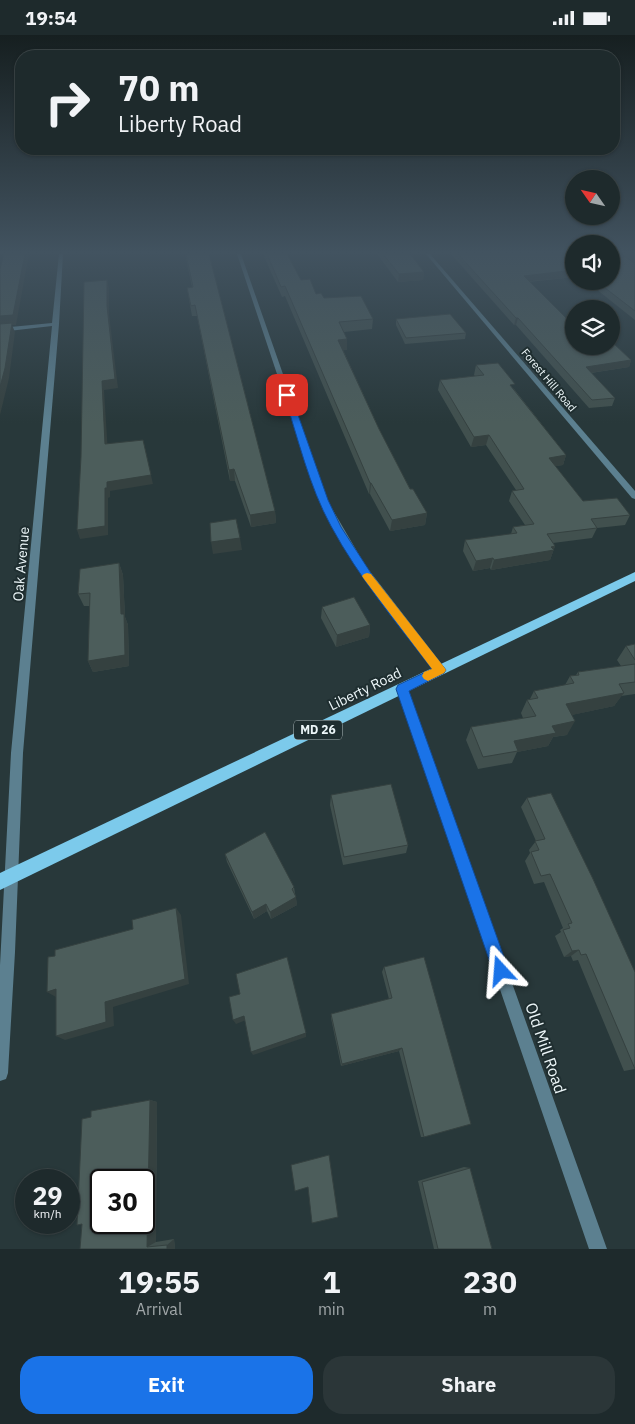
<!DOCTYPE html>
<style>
:root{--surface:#1e2a2c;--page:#2b3638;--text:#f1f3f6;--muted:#a1a7a9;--line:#3c4648;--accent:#1a73e8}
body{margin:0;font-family:"IBM Plex Sans",sans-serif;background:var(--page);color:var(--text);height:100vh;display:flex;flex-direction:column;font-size:19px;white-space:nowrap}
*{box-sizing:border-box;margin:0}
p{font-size:16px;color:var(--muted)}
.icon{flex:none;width:28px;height:28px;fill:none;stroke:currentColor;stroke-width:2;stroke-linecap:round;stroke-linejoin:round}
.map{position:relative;height:1214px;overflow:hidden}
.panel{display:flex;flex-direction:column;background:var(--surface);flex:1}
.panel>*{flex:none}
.guide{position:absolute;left:15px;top:15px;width:605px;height:105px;border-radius:20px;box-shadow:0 1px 4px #0004,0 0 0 1px var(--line);background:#1e2a2c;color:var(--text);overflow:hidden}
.needle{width:32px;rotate:304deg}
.buttons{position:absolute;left:565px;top:135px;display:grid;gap:10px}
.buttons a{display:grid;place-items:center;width:55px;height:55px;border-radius:50%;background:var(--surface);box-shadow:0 1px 4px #0004,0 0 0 1px var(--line);font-size:25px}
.speed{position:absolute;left:15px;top:1134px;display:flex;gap:10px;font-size:25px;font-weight:700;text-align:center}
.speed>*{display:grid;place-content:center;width:65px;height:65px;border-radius:50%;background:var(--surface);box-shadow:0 1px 4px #0004,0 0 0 1px var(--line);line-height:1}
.speed small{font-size:12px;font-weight:400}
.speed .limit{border:2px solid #111;border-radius:8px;background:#fff;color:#111}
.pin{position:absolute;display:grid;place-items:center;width:42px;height:42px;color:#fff;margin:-21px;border-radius:10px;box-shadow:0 2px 8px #0006}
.me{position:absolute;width:55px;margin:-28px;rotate:341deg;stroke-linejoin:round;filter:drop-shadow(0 0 4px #0008)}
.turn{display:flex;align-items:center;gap:18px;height:105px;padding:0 20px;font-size:22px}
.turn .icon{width:65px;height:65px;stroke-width:2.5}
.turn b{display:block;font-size:35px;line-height:42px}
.eta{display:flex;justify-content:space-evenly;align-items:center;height:85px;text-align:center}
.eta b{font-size:30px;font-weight:700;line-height:35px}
.button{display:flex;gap:10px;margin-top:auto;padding:10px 20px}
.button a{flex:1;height:58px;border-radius:20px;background:var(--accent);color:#fff;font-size:20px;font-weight:700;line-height:58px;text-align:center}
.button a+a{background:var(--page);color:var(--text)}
.status{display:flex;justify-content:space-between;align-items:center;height:35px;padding:0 25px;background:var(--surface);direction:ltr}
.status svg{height:14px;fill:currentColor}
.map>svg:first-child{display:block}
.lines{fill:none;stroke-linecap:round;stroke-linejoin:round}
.street{fill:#5c8090;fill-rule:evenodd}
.primary{fill:#7ccaeb;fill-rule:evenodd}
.wall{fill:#41504e}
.shaded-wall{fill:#354140}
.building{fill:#4c5d5b;stroke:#354140;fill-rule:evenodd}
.route{fill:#1a73e8;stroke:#114b97}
.slow{fill:#f59e0b}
.labels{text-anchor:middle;stroke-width:4;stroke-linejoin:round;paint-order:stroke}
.far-street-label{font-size:11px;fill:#edf7f9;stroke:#1f2e30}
.shield{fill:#1f2e30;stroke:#afbbbd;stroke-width:1}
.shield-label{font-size:12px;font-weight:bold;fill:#edf7f9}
.street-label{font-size:14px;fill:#edf7f9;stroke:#1f2e30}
.near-street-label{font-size:16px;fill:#edf7f9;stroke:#1f2e30}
</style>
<div class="status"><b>19:54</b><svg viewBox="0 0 49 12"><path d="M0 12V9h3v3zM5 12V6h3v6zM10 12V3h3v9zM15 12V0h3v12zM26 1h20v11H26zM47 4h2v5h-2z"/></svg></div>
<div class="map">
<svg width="635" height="1214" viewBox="0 0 635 1214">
<rect width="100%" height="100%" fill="#28383a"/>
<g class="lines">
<g class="street">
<path d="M59,219H63L59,289L23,718L15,917L8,1038L6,1044L0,1046V930L11,718L52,291L0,297V293L52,288Z"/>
<path d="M237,219H241L327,465L365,530L444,632L445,635L444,638H436L359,534L319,465Z"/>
<path d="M426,219H430L635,456V464L632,463Z"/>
<path d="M402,650L406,651L407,654L607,1214H589L397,654L398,651Z"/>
</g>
<path class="primary" d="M635,537V546L0,855V838Z"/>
</g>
<g class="wall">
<path d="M185,219H209L275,476L276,488L251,492L235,446H230L197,281H192L187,253L192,252Z"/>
<path d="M263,219H287L301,245L316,259L324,263L373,284L372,294L344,297L347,315H343L379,394L410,454L427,478L425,490L390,496L370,459H369L285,261L282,262Z"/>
<path d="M377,219H410L424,237L423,245L398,247Z"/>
<path d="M451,219H574V242L529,247L574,311L631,325L629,332L591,338L615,363L612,371L589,373L516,290H514Z"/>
<path d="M622,219H635V285L586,246H611Z"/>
<path d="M396,284L466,298L465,304L405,309L396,290Z"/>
<path d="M476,330L514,354L566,420L563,430L555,431L583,466L630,480L625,490L597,493L592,503L553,508L555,511L550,525L491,535L490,533L473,536L463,516L465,505L511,499L513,492L525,490L509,466L512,456L516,455L486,410L471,412L438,355L440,345L475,341L474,340Z"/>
<path d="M119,528L123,540L125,582L128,590L129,631L93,637L88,626L90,571H84L78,559Z"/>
<path d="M322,572L370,590L369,602L336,612L321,583Z"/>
<path d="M635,609V659L621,661L614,671L571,680L567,700L553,702L548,711L517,717L512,728L478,734L466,705L471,692L523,683L521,678L527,665L530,664L534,656L565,650L570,641L576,640L578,637L621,631L617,625L626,611Z"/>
<path d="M551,758L635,1034L624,1036L578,925L573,926L571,921L564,922L555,901L561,897L560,895L563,893L544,847L534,849L525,826L530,818L529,815L536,806L521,772L527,763Z"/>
<path d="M331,760L408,810L406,818L343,830L330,770Z"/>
<path d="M225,819L294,852L297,870L271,884L267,876L254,884L227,827Z"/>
<path d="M424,922V1102H421L399,1016L341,1031L331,983V979L389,964L382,937L384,932Z"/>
<path d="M150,1065L157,1067L156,1207L174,1204L175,1214H80L91,1082Z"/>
<path d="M464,1132L470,1133L492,1214H434L418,1146Z"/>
</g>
<g class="shaded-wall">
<path d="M25,219H29L16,290H12L15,297L9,343L0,380V281Z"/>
<path d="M574,235V242L522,247L524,241Z"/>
<path d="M424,237L423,245L398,247L399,239Z"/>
<path d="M107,245L109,253V279L118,353L104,355L108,418L105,409L102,346L107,271Z"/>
<path d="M516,283H518L516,290H514Z"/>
<path d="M347,304V315L338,316V305Z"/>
<path d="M631,325L629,332L583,339L586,332Z"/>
<path d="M489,400L486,410L471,412L474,402Z"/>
<path d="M143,405L153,449L110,456V462L108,463V500L80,504L77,495L105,453L107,447Z"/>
<path d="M566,420L563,430L545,433L549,423Z"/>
<path d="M234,434L235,446H230L229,435Z"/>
<path d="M370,448H371L370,459H369Z"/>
<path d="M275,476L276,488L251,492L250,480Z"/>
<path d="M427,478L425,490L390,496L392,485Z"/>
<path d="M240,503L242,515L213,519L211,507Z"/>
<path d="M555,511L550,525L491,535L494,525Z"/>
<path d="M493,523L490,533L473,536L476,526Z"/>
<path d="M119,528L123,540L125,582L128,590L129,631L93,637L88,626L121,579Z"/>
<path d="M370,590L369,602L336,612L337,600Z"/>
<path d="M624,658L614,671L558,683L566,669Z"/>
<path d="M575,686L567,700L553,702L548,711L517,717L518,716L514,706L552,691Z"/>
<path d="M296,862L297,870L271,884L270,877Z"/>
<path d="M266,869L267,876L254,884L252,877Z"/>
<path d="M176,873L181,880L189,949L113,972L114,991L65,1005L56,1001L105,967Z"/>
<path d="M579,915L571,921L564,922L572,916Z"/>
<path d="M56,954V962L47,957Z"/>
<path d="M244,981L246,985L236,989L233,985Z"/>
<path d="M306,998V1002L253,1020L251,1017Z"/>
<path d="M402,1013L399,1016L341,1031L342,1029Z"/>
<path d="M150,1065L157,1067L156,1207L147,1212Z"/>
<path d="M174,1204L175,1214H167V1210Z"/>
</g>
<g class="building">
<path d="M4,219H25L13,280L0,281V234Z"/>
<path d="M186,219H209L275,476L250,480L234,434L229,435L195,270L191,271L187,253L193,252Z"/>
<path d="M267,219H287L301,245L310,244L316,259L321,258L324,263L361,261L373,284L339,287L347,304L338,305L379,394L410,454H413L427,478L392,485L371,448H370L285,251L281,252Z"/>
<path d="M383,219H410L424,237L399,239Z"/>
<path d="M458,219H574V235L524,241L574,291V311H611V306L631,325L586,332L615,363L592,365L518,283H516Z"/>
<path d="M611,219H621L635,228V276L596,246H611Z"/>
<path d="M107,245V271L115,344L102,346L105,409L143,405L151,440L107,447V453H105V491L77,495L81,422L84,247Z"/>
<path d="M450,279L466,298L406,303L396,284Z"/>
<path d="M12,288L5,333L0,352V289Z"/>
<path d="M498,328L515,349L510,350L566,420L549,423L583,466L617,463L630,480L591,484L597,493L547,499L555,511L551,512L554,515L494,525L493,523L476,526L465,505L517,498L513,492L534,489L512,456L524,454L489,400L474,402L440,345L484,340L476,330Z"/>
<path d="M236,484L240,503L211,507L210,488Z"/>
<path d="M119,528L121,579H124L125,620L88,626L90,558L78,559L80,534Z"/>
<path d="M354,562L370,590L337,600L322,572Z"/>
<path d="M635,609V625L626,611Z"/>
<path d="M635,629V647L619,649L624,658L566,669L575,686L552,691L556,698L514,706L518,716L483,722L471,692L536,681L527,665L538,663L534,656L574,648L570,641L579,640L578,637Z"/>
<path d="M391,749L408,810L344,822L331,760Z"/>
<path d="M551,758L593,844L635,937V1034L586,919L581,920L579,915L572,916L563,895L570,893L568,889L572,888L550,839L541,841L531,817L539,815L535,806L545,804L527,763Z"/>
<path d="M265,797L294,852L292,854L296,862L270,877L266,869L252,877L225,819Z"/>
<path d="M176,873L185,944L105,967L106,987L56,1001V954L47,957L48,922L55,921V915L133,894L132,885Z"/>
<path d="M287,922L306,998L251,1017L244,981L233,985L229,962L240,959L236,939Z"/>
<path d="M424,922L471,1089L424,1102L402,1013L342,1029L331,979L392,963L384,932Z"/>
<path d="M150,1065L147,1212L167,1210V1214H80L82,1189L77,1190L82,1084L91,1082V1076ZM101,1145H144V1188H101Z"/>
<path d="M329,1120L338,1182L312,1188L308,1152L295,1156L291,1130Z"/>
<path d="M470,1133L492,1214H438L422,1147Z"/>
</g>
<linearGradient id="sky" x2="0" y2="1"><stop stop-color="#161f20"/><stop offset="0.56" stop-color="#425360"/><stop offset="1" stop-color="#425360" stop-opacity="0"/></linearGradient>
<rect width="635" height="388" fill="url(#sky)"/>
<path class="route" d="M287,357L291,360L328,465L341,492L376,546L446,635L444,638L409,656L509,936L507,942L501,944L495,942L493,936L396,654L398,650L432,634C397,588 359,543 331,491C309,451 298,403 284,360Z"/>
<path class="slow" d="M367,538L371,539L444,632L446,635L444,638L428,646L424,644L422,641L424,637L432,634L364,544L362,541L364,539Z"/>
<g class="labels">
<g class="far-street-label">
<text transform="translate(549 345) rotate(50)" y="4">Forest Hill Road</text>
</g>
<rect class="shield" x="294" y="685.5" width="48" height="19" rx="4"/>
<g class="shield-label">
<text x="318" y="699">MD 26</text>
</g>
<g class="street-label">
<text transform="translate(21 529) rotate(-85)" y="5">Oak Avenue</text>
<text transform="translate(365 654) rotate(-26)" y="5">Liberty Road</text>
</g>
<g class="near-street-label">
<text transform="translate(546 1013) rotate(71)" y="6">Old Mill Road</text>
</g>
</g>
</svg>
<div class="buttons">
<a><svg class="needle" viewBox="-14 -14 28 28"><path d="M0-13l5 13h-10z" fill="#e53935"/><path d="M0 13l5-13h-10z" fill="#a1a7a9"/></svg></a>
<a><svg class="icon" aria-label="sound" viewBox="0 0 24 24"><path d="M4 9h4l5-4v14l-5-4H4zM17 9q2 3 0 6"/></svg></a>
<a><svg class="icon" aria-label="layers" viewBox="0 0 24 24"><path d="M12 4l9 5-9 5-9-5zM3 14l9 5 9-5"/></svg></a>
</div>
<div class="speed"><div>29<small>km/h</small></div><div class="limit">30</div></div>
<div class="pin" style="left:287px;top:360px;background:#d93025"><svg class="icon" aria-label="arrive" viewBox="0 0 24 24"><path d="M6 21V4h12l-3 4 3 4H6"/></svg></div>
<svg class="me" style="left:501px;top:936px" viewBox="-20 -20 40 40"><path d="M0-17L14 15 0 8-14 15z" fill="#1a73e8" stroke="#fff" stroke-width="4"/></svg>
<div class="guide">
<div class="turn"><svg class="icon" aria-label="right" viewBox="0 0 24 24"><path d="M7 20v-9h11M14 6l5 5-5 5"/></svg><div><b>70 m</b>Liberty Road</div></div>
</div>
</div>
<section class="panel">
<div class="eta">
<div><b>19:55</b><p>Arrival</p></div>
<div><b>1</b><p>min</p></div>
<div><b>230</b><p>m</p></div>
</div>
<div class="button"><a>Exit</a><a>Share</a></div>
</section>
